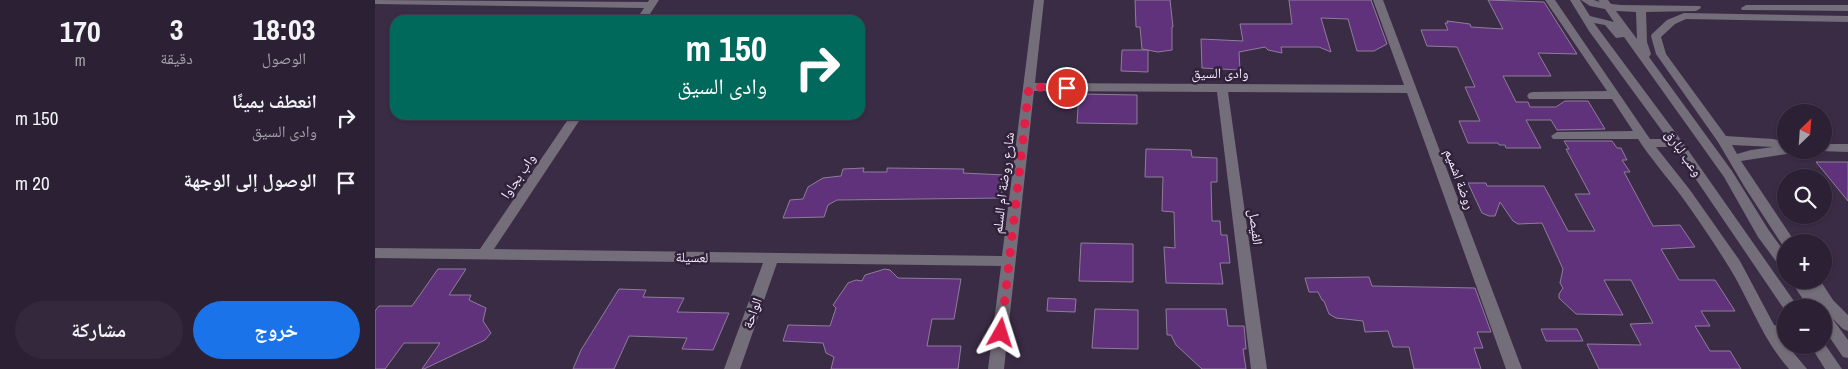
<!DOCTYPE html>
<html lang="ar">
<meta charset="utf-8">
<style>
:root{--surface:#2c2134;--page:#34293c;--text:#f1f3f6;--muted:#a6a3ac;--line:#483e4f;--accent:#1a73e8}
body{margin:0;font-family:"Archivo Narrow","Noto Naskh Arabic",sans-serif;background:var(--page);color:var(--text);direction:rtl;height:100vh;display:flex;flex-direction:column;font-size:19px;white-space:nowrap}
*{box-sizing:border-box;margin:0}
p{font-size:16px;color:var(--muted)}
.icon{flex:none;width:28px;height:28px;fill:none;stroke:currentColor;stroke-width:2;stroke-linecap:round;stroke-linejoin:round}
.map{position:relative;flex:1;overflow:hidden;direction:ltr}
.drawer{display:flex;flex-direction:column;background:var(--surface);width:375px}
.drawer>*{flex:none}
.top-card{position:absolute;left:15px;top:15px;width:475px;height:105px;border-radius:15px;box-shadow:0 1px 4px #0004,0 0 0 1px var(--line);direction:rtl;background:#00695c;color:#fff;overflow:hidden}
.needle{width:32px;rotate:25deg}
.buttons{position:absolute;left:1402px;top:104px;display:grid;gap:10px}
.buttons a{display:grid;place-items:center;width:55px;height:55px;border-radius:50%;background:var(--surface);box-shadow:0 1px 4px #0004,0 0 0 1px var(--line);font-size:25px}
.pin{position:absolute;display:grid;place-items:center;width:42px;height:42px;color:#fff;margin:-21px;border:2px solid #fff;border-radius:50%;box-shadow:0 1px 5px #0007}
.me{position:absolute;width:55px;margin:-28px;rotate:6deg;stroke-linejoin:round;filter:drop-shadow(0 0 4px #0008)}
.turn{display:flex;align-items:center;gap:18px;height:105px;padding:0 15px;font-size:22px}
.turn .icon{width:65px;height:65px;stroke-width:2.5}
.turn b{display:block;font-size:35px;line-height:42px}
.eta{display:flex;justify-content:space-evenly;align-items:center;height:85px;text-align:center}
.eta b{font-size:30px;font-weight:800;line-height:35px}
.action{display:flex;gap:10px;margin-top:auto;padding:10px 15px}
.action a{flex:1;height:58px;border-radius:30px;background:var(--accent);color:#fff;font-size:20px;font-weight:800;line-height:58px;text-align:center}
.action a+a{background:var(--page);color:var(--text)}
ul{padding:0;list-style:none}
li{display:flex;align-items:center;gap:15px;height:65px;padding:0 15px}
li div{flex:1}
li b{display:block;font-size:19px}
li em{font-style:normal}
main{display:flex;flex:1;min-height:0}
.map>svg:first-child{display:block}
.building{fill:#5f327b;stroke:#8e7d9a}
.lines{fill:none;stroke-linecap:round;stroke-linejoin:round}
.minor{fill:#746d7a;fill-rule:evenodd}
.route{stroke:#e11d48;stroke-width:9;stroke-dasharray:0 16.2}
.labels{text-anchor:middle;stroke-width:5;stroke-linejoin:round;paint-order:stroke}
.street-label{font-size:14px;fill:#f4eafb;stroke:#31223b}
</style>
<main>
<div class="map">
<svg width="1473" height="369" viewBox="0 0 1473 369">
<rect width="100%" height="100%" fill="#3b2c46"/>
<g class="building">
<path d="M760,0H795L798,27H797V50L783,52L767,49L765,27H761Z"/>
<path d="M914,0H996L1012,44L999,51H982L973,19L946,18L956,52L944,47H906L907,53L893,50L890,47L864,52L865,70L827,68L826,39L868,41L865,24H917Z"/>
<path d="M1113,0L1169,2L1202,54L1163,53L1176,76H1128L1141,102H1153L1155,107H1181L1190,101H1213L1230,129L1182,130L1176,120H1151L1166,148H1131L1130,145H1124L1123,143H1093L1084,121H1105L1090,87H1100L1082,47L1052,46L1046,30H1073L1070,23H1073L1072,21L1095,24L1096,27L1128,29Z"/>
<path d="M747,50H773V72L746,71Z"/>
<path d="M704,94L762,95V124L702,123Z"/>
<path d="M1189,141H1237L1242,148H1246L1252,160H1247L1255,172H1249L1278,226L1305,225L1320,247L1286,249L1304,280H1340L1360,311H1326L1335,326H1320L1335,351H1355L1366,369H1224L1212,344L1266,345L1255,324L1278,323L1256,280H1229L1248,315L1201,314L1184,298V294L1188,288L1185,283L1188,269L1167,223L1143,224L1138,221L1125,202L1120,216H1114L1107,213L1093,183H1111L1112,186H1169L1193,231H1220L1200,194H1215L1191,149H1194Z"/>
<path d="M771,149L816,150L817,157L842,158V182H836L837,221H845L846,235H852L855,263H845L848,284L791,283L789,247L800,248L799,212L787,211L788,177H770Z"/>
<path d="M1441,162H1473V201Z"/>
<path d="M489,168L488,172H512V168L589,169L588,173L629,175L626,198L462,200L453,205L449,217L408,218L415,200L428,199L433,187L448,178L466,176L468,169Z"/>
<path d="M706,243L758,244V282L704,281Z"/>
<path d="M63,269H91L74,295H96L94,300L111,308L108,321L116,333L110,340L49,369H47L65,343H29L10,369H0V311L4,306H37Z"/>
<path d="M510,269L515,270L523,278L586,279L579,319H557L552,346H586L583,369H456L459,357L451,353L448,343L408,341L413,325L455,326L461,308L458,305L473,283L481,280L487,281L490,275Z"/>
<path d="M994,277L997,286L1100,288L1116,332H1102L1108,348H1099L1106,369H1039L1034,347H1018L1013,331L990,332L988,321L961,318L954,314L949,301L947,300L943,292H934L930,278Z"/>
<path d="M244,289L271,290L268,297L309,298L302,312L354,313L338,350L307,349L312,338L254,336L239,369H198L206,350Z"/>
<path d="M673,298L701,299L700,312L672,311Z"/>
<path d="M720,309L763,310V349L717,348Z"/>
<path d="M791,309H851L853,326H869L871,349H868L871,369H827L801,345L796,335H792Z"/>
<path d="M1166,329H1202L1208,341H1171Z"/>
</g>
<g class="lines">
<g class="minor">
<path d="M0,0L273,2L274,0H284L271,20H261L269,8L0,4Z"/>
<path d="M659,0H669L660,83L1029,85L998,0H1008L1147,369H1131L1032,93L853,92L892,369H876L842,92L659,91L629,369H613L626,266L402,263L365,369H349L388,263L0,258V248L105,249L196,115H208L119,249L627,256Z"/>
<path d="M1170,0H1180L1275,139H1293L1214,31L1195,0H1205L1215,16L1239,22L1230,9L1215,6L1206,0H1219L1225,2L1223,0H1233L1236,4L1246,5L1325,6L1326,8L1321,11L1271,12L1272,42L1276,54L1274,57L1357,171L1393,229L1411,254V269L1406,268L1383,237L1349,177L1249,37L1241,38L1230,25L1219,23L1306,140L1421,304L1423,308H1411V312L1299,147H1281L1315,190L1365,261L1399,325L1411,328V340H1408L1432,369H1414C1387,339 1375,301 1354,267C1339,243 1323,219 1307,197C1292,177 1276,159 1263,139H1178L1176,136L1182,132L1258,131L1237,99H1154L1152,96L1154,93L1158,92L1232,91ZM1241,11L1261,12L1262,39Z"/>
<path d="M1371,5H1473V11L1367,10L1366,8Z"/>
<path d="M1309,13L1473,16V22L1311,19L1300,24L1286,37L1291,54L1351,136L1398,139L1411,142V150H1418L1412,154L1366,161L1420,242H1411V247L1408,246L1369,186L1343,142L1281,54L1276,36L1277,34L1292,20ZM1357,145L1398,147L1376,150L1362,154Z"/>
<path d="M1449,144H1473V152L1445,151L1449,150Z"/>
<path d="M1415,280H1445L1458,300L1473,315V331L1468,329L1457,318L1473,340V358L1468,357L1449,329V312L1453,313L1449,308H1434Z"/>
<path d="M1449,343L1467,369H1450L1435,345H1449Z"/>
</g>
</g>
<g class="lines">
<path class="route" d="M626,333L654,87L692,88"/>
</g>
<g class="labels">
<g class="street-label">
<text x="845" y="78">وادى السيق</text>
<text transform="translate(1309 153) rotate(55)" y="5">وعب لبارق</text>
<text transform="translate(143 176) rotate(-56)" y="5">واب بجاوا</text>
<text transform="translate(1085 179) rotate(70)" y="5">روضة اشميم</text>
<text transform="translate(628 183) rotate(-83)" y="5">شارع روضة ام السلم</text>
<text transform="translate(881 227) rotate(83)" y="5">الفيصل</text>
<text transform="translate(317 257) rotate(1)" y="5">لعسيلة</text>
<text transform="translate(377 313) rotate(-70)" y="5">الواحة</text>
</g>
</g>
</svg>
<div class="buttons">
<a><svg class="needle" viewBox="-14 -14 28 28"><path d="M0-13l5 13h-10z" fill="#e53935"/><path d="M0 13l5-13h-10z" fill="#a6a3ac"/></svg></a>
<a><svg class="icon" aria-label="search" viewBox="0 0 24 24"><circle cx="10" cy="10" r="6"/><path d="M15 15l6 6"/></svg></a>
<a>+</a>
<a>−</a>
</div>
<div class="pin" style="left:692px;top:88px;background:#d93025"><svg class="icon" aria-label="arrive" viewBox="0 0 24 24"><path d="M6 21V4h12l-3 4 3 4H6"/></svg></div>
<svg class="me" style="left:626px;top:333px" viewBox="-20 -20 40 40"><path d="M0-17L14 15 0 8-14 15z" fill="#e11d48" stroke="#fff" stroke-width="4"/></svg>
<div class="top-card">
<div class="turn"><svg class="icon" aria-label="right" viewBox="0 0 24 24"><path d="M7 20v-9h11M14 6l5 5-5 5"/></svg><div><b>150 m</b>وادى السيق</div></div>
</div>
</div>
<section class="drawer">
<div class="eta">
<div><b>18:03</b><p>الوصول</p></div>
<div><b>3</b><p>دقيقة</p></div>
<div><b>170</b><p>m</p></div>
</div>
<ul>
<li><svg class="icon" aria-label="right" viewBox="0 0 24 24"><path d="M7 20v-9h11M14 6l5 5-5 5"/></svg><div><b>انعطف يمينًا</b><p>وادى السيق</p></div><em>150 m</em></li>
<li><svg class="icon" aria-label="arrive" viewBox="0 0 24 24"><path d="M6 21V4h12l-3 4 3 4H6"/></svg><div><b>الوصول إلى الوجهة</b></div><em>20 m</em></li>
</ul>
<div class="action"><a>خروج</a><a>مشاركة</a></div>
</section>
</main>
